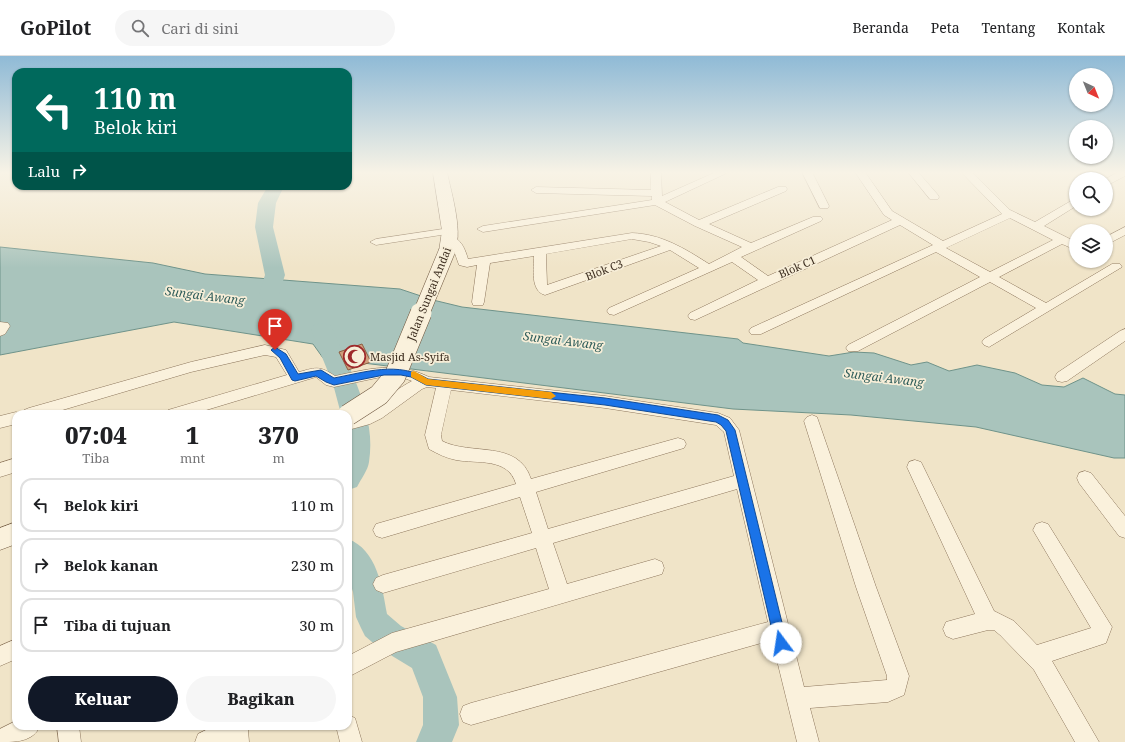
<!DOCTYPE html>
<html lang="id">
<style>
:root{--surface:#fff;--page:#f6f6f6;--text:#202124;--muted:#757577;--line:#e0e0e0;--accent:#111827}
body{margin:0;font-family:"Noto Serif",serif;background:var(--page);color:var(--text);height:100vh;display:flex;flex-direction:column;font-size:15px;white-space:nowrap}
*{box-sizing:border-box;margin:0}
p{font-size:13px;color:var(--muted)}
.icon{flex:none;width:22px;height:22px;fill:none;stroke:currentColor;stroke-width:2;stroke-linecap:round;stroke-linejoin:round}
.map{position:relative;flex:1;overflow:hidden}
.details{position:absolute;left:12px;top:354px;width:340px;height:320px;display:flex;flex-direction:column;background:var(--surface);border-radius:12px;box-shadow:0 1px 3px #0004}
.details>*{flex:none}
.hud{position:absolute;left:12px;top:12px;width:340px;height:122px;border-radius:12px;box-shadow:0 1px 3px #0004;background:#00695c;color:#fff;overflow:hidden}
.needle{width:26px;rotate:137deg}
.tools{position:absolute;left:1069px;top:12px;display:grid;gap:8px}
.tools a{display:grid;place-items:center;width:44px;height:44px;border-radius:50%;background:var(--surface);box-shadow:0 1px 3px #0004;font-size:20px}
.pin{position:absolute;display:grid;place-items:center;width:34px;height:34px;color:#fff;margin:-41px -17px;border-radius:50% 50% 50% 0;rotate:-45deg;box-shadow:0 0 4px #0007}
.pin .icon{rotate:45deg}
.me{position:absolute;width:44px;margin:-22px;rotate:346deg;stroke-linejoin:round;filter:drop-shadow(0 0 3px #0008)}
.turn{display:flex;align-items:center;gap:14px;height:84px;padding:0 16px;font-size:18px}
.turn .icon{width:52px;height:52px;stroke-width:2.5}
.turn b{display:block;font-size:28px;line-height:34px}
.then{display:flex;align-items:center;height:38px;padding:0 16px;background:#0003;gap:8px;font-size:15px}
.eta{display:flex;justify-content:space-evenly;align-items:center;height:68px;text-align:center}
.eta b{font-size:24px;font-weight:800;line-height:28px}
.cta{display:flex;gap:8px;margin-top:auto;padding:8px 16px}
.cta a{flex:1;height:46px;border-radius:24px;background:var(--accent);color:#fff;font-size:16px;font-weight:800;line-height:46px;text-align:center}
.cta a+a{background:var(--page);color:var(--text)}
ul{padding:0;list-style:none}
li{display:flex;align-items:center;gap:12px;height:54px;margin:0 8px 6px;padding:0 8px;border:2px solid var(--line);border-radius:12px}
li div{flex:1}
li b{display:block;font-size:15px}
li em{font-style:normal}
header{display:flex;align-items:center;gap:24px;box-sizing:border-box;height:56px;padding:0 20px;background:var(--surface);border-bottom:1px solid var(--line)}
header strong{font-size:19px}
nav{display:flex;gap:22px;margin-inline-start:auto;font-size:14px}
.search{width:280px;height:36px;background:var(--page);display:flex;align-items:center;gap:10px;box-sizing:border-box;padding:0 14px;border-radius:22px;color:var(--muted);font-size:15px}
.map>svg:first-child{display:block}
.water{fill:#a9c4bc;stroke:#6f938a}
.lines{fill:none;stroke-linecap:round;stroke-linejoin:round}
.river{fill:#a9c4bc;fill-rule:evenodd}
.building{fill:#cf9f7d;stroke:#8d5f41}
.street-casing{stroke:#8d765c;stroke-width:1}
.secondary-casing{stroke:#6f573f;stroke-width:1}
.street{fill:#faf1dc;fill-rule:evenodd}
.secondary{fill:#faf1dc;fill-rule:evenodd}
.secondary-bridge-far1-casing{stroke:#6f573f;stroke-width:17;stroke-linecap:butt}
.secondary-bridge-casing{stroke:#6f573f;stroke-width:22;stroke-linecap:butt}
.secondary-bridge-far1{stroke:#faf1dc;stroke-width:16}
.secondary-bridge{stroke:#faf1dc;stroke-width:21}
.route{fill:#1a73e8;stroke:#114b97}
.slow{fill:#f59e0b}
.labels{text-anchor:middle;stroke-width:3.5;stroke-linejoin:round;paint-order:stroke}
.street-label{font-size:11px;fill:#3d2e20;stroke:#f7eed8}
.poi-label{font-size:11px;fill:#3d2e20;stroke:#f7eed8;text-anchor:start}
.water-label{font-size:12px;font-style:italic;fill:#2f5d5a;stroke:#f7eed8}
</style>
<header>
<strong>GoPilot</strong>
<div class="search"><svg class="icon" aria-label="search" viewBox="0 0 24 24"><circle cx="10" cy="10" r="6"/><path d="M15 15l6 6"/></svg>Cari di sini</div>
<nav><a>Beranda</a><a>Peta</a><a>Tentang</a><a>Kontak</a></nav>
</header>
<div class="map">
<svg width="1125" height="686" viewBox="0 0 1125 686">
<rect width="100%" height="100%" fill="#f0e4c8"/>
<path class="water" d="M0,191L153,207L205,218L400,233L433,244L462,251L738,283L743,287L829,300L854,296L874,297L911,309L927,306L949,315L977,309L1015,317L1042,329L1064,331L1083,322L1115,338L1125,339V402H1114L976,371L851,359L733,353L323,302L313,288L174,266L0,299Z"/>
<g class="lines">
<g class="river">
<path d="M268,130H284L276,147L273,171L285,219L279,237L286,248L283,253L276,255L269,253L259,237L265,219L255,171L258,147Z"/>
<path d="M322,267L330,269L333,274C350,314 377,361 369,406C368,414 361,423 357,431L348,434V358H341L333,328L311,274L314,269Z"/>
<path d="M348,483C377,494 382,530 387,558L401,570L436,589L457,641L459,669L452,686H416L423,669V641L412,612L379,592L365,580L361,572L356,561L353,536L348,520Z"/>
</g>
</g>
<path class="building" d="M362,288L371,306L348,314L339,296Z"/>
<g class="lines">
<defs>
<g id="street">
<path d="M651,116H661L662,140L716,116H729L665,146L699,164L778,131H786L787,133L786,135L709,168L751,187L813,161H821L823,163L821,165L741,201L768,220L892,164L884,159L855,116H865L892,155L943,185L1002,158L961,116H972L1010,154L1035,166L1076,142V150L1044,170L1076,186V194L1062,188L999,221L1046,247L1112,208H1120L1122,211L989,291L984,289L982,286L984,283L1036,252L990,226L858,295H848L846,292L848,289L980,221L936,196L761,278H751L749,275L751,272L933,189L900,169L695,264L690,263L688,260L690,257L758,224L732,206L614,259L609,258L607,255L609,252L699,212L670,194L545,239C530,235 534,212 534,200L490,207L484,246L483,249H473L472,246L477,209L467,211L459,209L453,192L444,184L446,182C460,178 465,193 468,203L632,177C661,178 684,192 709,208L742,191L695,170L655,149L483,176L477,173L483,170L652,144V140L536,137L531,134L536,131L651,134ZM1010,162L1053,184L990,216L946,192ZM632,183L649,186L661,190L547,229L546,198Z"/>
<path d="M802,116H812L829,150L828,152H820Z"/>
<path d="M908,116H918L938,139L939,141L938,143H930Z"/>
<path d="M1118,116H1125V120L1106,130V123Z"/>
<path d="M1125,171V179L1106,189V181Z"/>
<path d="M450,172L454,173L456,175L454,177L376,189L370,186L376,183Z"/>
<path d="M0,266L8,267L10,270L5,278L0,280Z"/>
<path d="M1125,273V285L1067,325L1062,326L1057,325L1055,321L1057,317L1120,275Z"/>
<path d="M265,289L286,294L299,316C317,311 320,310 335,320C368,313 397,305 429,321L605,340L718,357L730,362L739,374L804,631L887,624V620L856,531L804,365L807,361L812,359L817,361L876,531L909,620L904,639L888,646L810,652L819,686H797L772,584L471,669L463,666L460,658L463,650L471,647L768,566L737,433L553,487L567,528L655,503L662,506L664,512L662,518L396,596L348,621V600L392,577L549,533L536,492L383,537L376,534L373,528L376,522L383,519L532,477L520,441L382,482L376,480L373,474L376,468L516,428C508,401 477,408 456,404C446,402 438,398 429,393L425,379L436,332L427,331L422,333L382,362L370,368L348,374V362C378,354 387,338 412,325L404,322L381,321L334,331L326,329L316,321L193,358H165L168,354L287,319L276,301L265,299L191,316L49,358H16V368L0,372V360L16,356L21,358L24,354L29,352L191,306ZM451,334L605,352L716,369L724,376L734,420L548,473L536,436L684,392L686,388L684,384L678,382L531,423C518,383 471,400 442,385L441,379Z"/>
<path d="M16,402V416L0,421V407Z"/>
<path d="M915,404L921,406L994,555L1014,565L1037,589L1091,572L1033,474L1036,468L1042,466L1048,468L1112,571L1106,587L1052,605L1099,686H1075L1034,614L1000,579L994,574H988L953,583L946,580L943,573L946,566L975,558L907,411L909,406Z"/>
<path d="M1085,415L1091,417L1125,460V482L1119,480L1079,427L1077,422L1079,417Z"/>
<path d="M16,583V603L0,610V590Z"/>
<path d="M348,659L355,662L362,686H340L336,670H348Z"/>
<path d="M16,665V670H40C33,686 16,686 0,686V673Z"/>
<path d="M57,670H79L81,686H59Z"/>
<path d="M214,670H249L248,674L249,686H195L198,678Z"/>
</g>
<g id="secondary">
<path d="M433,116H447C451,136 465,181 453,198L447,200L441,198L439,195L442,175Z"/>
<path d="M16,466V488L0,494V472Z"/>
</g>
</defs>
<use href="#street" class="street-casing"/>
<use href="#secondary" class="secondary-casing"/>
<use href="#street" class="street"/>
<use href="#secondary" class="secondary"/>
<defs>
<path id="secondary-bridge-far1" d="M421,258L447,195"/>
<path id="secondary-bridge" d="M348,359L379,339L395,320L421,257"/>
</defs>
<use href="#secondary-bridge-far1" class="secondary-bridge-far1-casing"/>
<use href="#secondary-bridge" class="secondary-bridge-casing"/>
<use href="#secondary-bridge-far1" class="secondary-bridge-far1"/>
<use href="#secondary-bridge" class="secondary-bridge"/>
</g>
<linearGradient id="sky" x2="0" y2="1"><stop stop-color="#8fbad6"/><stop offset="0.55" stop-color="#f8f3e6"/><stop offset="1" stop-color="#f8f3e6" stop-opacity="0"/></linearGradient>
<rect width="1125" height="212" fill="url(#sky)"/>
<path class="route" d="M275,291L286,298L298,318L321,314L334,322C366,316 398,305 428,323L605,342L718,359L728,364L735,374L787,587L785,591L781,593L777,591L775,587L726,375L721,369L716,366L605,349L426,329L411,321L401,319H384L334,329L326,326L316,320L295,325L292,324L280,302L271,294Z"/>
<path class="slow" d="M414,315L428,323L551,336L556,340L551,343L426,329L411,321V316Z"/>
<defs>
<symbol id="mosque-ring" viewBox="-11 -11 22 22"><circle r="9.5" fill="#f7eed8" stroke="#9e2a2b" stroke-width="1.5"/><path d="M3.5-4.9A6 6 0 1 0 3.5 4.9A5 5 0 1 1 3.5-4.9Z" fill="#9e2a2b"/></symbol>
</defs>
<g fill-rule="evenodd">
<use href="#mosque-ring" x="342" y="288" width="25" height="25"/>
</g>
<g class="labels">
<g class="street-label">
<text transform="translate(797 211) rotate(-24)" y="4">Blok C1</text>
<text transform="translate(604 214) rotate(-21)" y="4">Blok C3</text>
<text transform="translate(429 238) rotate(-68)" y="4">Jalan Sungai Andai</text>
</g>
<g class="poi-label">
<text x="370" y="305">Masjid As-Syifa</text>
</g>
<g class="water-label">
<text transform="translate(205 240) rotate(7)" y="4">Sungai Awang</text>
<text transform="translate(563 285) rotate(7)" y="4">Sungai Awang</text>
<text transform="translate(884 322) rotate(7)" y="4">Sungai Awang</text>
</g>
</g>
</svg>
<div class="tools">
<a><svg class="needle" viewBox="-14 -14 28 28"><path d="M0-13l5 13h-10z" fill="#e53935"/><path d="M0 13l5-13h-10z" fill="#757577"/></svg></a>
<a><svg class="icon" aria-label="sound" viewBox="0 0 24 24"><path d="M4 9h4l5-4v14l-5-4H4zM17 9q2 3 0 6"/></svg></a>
<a><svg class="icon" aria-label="search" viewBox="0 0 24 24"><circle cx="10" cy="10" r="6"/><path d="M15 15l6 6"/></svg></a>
<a><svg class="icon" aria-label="layers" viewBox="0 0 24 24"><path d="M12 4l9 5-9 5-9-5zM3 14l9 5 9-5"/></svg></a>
</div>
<div class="pin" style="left:275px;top:294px;background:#d93025"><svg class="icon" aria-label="arrive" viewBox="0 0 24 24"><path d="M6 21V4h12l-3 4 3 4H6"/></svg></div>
<svg class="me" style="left:781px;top:587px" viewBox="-20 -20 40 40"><circle r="19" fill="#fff"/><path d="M0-13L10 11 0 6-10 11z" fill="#1a73e8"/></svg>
<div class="hud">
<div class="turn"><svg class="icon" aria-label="left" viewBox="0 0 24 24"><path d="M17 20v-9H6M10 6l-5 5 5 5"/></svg><div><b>110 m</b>Belok kiri</div></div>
<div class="then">Lalu<svg class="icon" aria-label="right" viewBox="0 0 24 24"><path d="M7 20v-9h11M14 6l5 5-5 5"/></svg></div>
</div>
<section class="details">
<div class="eta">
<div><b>07:04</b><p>Tiba</p></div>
<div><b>1</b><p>mnt</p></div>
<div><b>370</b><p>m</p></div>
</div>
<ul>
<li><svg class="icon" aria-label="left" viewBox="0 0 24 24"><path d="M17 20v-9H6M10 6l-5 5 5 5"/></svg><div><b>Belok kiri</b></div><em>110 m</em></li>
<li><svg class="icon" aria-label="right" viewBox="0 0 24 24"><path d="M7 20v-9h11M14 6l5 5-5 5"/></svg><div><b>Belok kanan</b></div><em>230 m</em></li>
<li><svg class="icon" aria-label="arrive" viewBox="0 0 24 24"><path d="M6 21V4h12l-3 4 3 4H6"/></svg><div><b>Tiba di tujuan</b></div><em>30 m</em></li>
</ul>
<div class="cta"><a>Keluar</a><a>Bagikan</a></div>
</section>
</div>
